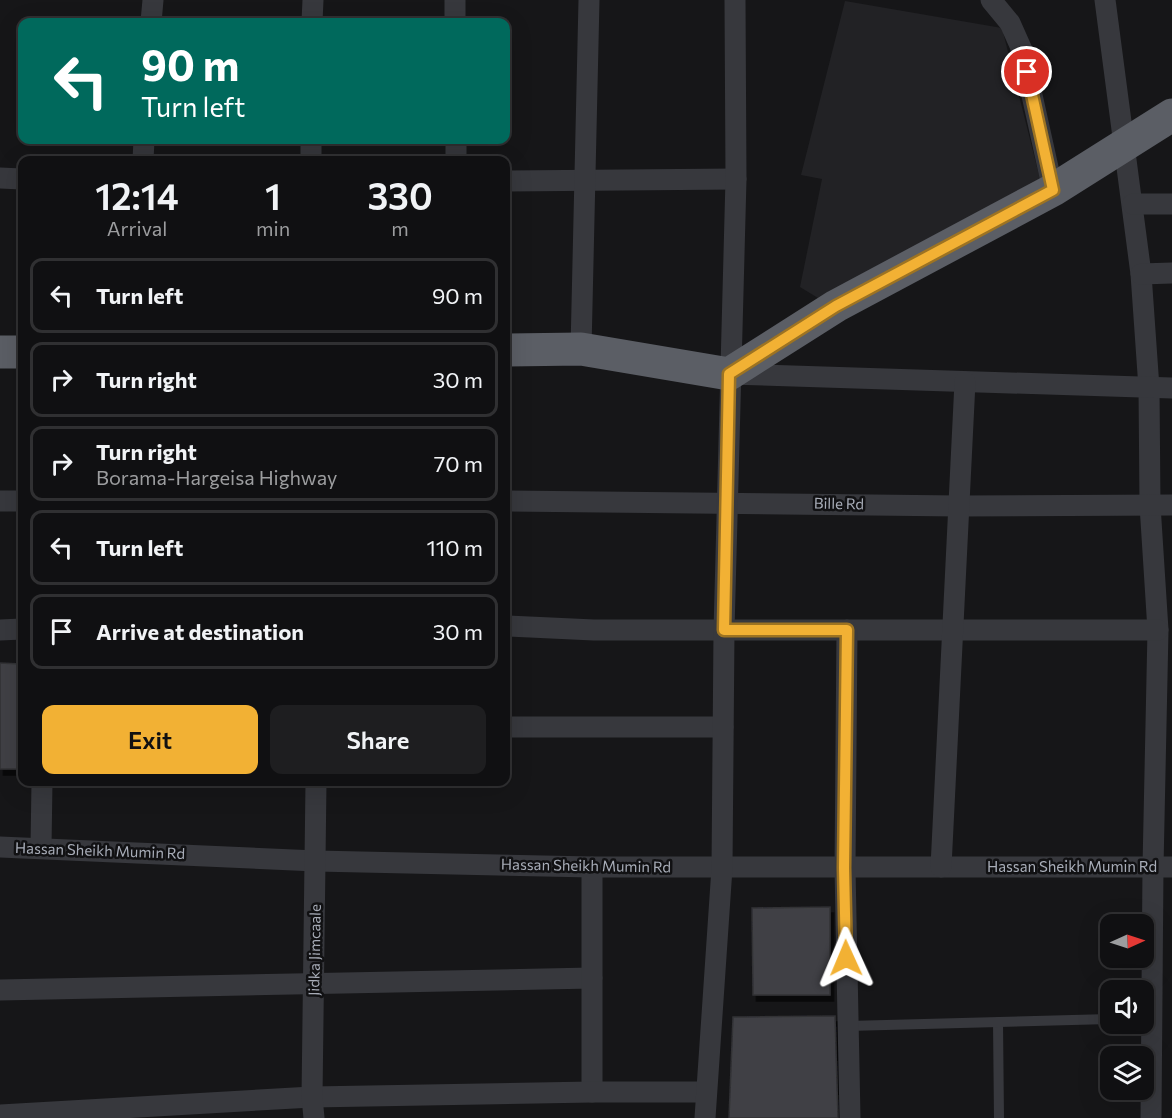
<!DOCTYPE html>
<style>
:root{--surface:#101012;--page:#1e1e20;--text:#f1f3f6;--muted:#9c9d9f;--line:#303032;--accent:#f2b134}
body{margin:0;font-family:Commissioner,sans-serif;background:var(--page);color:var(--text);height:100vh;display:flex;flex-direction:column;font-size:22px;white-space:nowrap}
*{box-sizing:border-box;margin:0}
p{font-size:20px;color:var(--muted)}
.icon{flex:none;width:33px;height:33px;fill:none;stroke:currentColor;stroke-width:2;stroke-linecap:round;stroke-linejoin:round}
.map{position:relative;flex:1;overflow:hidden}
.side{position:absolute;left:18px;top:156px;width:492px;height:630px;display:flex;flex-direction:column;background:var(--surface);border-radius:12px;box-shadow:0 6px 24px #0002,0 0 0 2px var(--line)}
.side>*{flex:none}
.hud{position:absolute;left:18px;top:18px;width:492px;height:126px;border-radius:12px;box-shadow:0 6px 24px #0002,0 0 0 2px var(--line);background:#00695c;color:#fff;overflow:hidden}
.needle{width:39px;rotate:87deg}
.controls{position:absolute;left:1100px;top:914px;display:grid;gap:12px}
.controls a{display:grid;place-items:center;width:54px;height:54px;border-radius:12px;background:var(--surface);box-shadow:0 6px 24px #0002,0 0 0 2px var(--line);font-size:30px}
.pin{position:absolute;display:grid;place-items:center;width:51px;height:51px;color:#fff;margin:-26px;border:3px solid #fff;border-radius:50%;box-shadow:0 2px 6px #0007}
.me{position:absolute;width:66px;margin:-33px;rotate:359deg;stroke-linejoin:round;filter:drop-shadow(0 0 4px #0008)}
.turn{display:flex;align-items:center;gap:21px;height:126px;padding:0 24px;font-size:27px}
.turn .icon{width:78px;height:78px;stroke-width:2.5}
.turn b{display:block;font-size:42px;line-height:51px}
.eta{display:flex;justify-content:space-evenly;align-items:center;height:102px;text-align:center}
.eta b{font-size:36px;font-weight:600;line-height:42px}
.cta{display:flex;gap:12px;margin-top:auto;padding:12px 24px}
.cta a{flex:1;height:69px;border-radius:12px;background:var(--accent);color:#111;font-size:24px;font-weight:600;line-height:69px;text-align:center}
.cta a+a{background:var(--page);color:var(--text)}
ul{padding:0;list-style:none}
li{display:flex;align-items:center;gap:18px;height:75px;margin:0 12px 9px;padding:0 12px;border:3px solid var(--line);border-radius:12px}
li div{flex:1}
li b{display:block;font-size:22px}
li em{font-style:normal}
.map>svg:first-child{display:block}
.built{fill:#222225}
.building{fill:#404145;stroke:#303034;stroke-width:1.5;filter:url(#shadow)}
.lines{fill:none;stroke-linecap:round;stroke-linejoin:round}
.service{stroke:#37383d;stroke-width:10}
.minor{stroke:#37383d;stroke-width:21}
.trunk{stroke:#5b5e65;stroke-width:33}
.route-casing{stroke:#9d7322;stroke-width:15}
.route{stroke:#f2b134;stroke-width:10}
.labels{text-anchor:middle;stroke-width:5;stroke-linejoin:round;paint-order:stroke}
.street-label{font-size:15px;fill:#a8adb8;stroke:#111113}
</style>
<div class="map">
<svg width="1172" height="1118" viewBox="0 0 1172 1118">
<defs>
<filter id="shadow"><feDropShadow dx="3.5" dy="6" stdDeviation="0" flood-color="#0009"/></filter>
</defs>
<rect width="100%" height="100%" fill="#161618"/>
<path class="built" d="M845,1L1002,28L1040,179L818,298L800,287L822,179L801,175Z"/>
<g class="building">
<path d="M0,663L22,664V769H0Z"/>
<path d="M830,907V995H753L752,908Z"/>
<path d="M835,1016L838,1118H729L733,1017Z"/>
</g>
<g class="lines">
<g class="service">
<path d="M998,1022L999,1118"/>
<path d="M848,1026L1110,1019"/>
</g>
<g class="minor">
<path d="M455,0V22"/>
<path d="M991,0L1010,23L1022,50L1053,190"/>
<path d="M1105,0L1141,274L1149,388L1150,505L1158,630L1153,867L1151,1118"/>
<path d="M151,22L153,0"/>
<path d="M312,22L313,0"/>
<path d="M456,140V160"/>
<path d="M143,160L144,140"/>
<path d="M311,160V140"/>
<path d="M0,178L22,179"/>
<path d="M506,181L736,179"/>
<path d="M1133,204H1172"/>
<path d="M1141,274L1172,273"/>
<path d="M581,349L589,0"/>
<path d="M729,374L1172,388"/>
<path d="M0,501H22"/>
<path d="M506,501L959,506L1172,505"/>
<path d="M506,626L594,630H1158"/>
<path d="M0,630L22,629"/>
<path d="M847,630L845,868L850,1118"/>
<path d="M506,727H723"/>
<path d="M0,847L316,861L592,867H1172"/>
<path d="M41,847L42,782"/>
<path d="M941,867L965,382"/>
<path d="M0,990L592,978"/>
<path d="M592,1092V867"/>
<path d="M0,1115L312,1097L592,1092H706"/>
<path d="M314,1118L312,1097L316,782"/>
<path d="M705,1118L722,868L724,631L736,179L735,0"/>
</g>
<g class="trunk">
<path d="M506,350L581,349L729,374L836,306L1053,190L1172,115"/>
<path d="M0,352H22"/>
</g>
</g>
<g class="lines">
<defs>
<path id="route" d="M846,958L844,868L847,630H724L729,374L836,306L1053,190L1027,72"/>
</defs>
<use href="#route" class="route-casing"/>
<use href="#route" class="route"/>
</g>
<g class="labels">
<g class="street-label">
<text transform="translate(839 504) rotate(1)" y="5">Bille Rd</text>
<text transform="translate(100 851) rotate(2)" y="5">Hassan Sheikh Mumin Rd</text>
<text transform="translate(586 866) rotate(1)" y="5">Hassan Sheikh Mumin Rd</text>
<text x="1072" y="872">Hassan Sheikh Mumin Rd</text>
<text transform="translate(315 950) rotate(-89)" y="5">Jidka Jimcaale</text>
</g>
</g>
</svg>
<div class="controls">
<a><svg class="needle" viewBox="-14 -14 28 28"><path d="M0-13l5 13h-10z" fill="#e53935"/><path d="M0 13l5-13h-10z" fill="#9c9d9f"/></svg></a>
<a><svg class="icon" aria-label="sound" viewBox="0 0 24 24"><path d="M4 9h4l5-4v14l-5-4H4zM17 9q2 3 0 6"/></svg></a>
<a><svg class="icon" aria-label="layers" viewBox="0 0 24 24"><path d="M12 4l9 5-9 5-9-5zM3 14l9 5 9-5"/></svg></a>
</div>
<div class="pin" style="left:1027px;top:72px;background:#d93025"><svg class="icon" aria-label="arrive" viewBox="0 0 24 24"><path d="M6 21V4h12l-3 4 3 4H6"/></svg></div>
<svg class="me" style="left:846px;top:958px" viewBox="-20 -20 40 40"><path d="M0-17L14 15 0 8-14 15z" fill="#f2b134" stroke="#fff" stroke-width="4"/></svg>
<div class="hud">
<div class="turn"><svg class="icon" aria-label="left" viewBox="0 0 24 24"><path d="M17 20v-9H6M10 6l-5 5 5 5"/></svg><div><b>90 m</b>Turn left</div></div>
</div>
<section class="side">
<div class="eta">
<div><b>12:14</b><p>Arrival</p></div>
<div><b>1</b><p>min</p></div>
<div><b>330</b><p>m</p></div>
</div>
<ul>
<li><svg class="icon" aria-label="left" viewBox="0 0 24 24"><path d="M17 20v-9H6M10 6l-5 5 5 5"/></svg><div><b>Turn left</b></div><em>90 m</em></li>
<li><svg class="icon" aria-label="right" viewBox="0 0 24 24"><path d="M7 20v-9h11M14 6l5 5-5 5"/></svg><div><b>Turn right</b></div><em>30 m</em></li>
<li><svg class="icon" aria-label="right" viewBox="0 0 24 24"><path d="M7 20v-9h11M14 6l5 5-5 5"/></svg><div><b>Turn right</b><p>Borama-Hargeisa Highway</p></div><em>70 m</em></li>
<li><svg class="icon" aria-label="left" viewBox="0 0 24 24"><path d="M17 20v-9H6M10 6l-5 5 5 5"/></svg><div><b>Turn left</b></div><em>110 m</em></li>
<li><svg class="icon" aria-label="arrive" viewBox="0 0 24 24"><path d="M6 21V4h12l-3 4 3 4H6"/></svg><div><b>Arrive at destination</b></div><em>30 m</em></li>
</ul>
<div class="cta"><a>Exit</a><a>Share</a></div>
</section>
</div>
